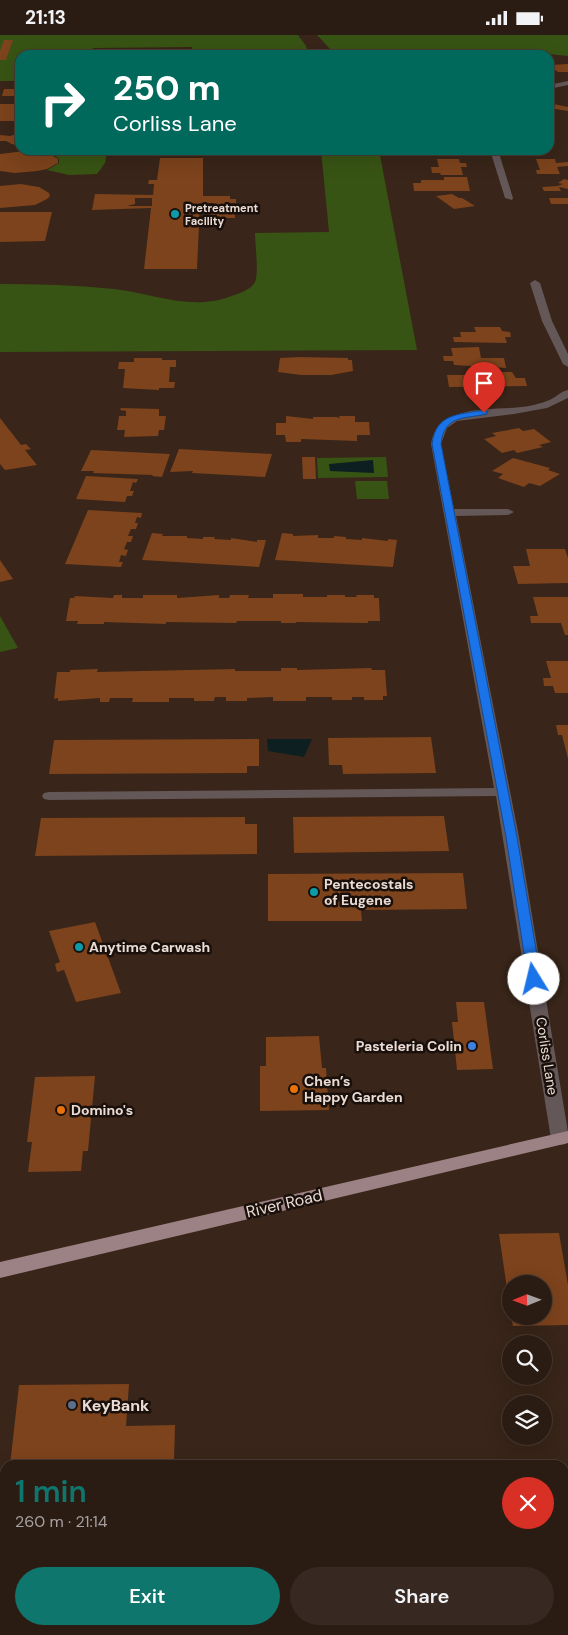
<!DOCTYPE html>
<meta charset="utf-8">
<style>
:root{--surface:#2b1c13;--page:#372921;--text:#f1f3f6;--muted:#a6a1a0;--line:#473a33;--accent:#0f766e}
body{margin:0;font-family:"DM Sans",sans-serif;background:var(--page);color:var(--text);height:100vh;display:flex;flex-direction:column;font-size:19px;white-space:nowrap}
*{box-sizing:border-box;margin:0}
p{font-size:16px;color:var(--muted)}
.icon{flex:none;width:28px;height:28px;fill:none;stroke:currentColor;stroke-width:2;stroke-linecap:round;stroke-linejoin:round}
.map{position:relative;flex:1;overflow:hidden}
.side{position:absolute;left:0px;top:1425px;width:569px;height:175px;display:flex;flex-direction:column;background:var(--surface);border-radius:15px 15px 0 0;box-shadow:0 5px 20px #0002,0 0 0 1px var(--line)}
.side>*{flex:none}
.banner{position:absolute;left:15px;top:15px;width:539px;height:105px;border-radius:15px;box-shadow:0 5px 20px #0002,0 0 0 1px var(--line);background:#00695c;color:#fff;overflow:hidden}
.needle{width:32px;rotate:269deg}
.controls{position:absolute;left:502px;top:1240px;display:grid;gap:10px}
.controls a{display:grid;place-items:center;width:50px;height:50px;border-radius:50%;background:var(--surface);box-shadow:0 5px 20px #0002,0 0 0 1px var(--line);font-size:25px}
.pin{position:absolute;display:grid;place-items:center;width:42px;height:42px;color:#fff;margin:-51px -21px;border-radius:50% 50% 50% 0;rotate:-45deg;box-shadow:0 0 5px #0007}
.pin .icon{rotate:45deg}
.me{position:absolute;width:55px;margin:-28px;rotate:351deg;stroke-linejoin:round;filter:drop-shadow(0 0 4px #0008)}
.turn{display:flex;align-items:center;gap:18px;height:105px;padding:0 15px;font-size:22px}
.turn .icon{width:65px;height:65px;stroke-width:2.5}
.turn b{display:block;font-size:35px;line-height:42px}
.round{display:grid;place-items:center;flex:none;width:52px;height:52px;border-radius:26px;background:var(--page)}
.summary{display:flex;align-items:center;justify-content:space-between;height:85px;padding:0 15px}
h1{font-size:30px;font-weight:600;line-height:38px;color:var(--accent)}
.action{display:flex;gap:10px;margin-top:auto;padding:10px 15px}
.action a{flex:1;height:58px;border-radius:30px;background:var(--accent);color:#fff;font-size:20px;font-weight:600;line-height:58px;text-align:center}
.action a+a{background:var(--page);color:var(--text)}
.status{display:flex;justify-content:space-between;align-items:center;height:35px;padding:0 25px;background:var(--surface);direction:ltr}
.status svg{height:14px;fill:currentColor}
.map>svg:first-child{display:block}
.green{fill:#385414}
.water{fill:#0d1f20}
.building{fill:#7c431c;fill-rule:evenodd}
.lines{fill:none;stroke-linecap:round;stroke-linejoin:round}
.street{fill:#635758;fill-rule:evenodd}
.primary{fill:#9c8285;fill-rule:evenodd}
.route{fill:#1a73e8;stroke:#114b97}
.culture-dot{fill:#0f9aa8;stroke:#1a100b;stroke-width:2}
.shop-dot{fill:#3f7fe0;stroke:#1a100b;stroke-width:2}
.food-dot{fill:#e8710a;stroke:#1a100b;stroke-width:2}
.service-dot{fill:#5c6f8a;stroke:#1a100b;stroke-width:2}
.labels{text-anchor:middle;stroke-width:5;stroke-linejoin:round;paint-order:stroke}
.far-poi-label{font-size:11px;font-weight:bold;fill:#eadcd4;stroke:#1a100b;text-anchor:start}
.poi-label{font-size:14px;font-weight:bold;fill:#eadcd4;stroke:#1a100b;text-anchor:start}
.street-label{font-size:14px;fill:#eadcd4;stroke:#1a100b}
.near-street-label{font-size:16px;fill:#eadcd4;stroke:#1a100b}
.near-poi-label{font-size:16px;font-weight:bold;fill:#eadcd4;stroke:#1a100b;text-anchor:start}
</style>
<div class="status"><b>21:13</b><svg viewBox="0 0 49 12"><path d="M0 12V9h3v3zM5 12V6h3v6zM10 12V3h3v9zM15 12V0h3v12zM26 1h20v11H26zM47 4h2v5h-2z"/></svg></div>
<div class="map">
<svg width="568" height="1600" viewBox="0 0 568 1600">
<rect width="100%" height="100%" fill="#392519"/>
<g class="green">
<path d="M0,0H298L306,11L308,20H192V12L93,13L92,20H20V46H0Z"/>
<path d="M317,0H568V21L539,18H496L492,20H347L346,16L331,15Z"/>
<path d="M107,115L105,128L97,139L69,140L47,135L59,128V124L54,120L58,119L26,116Z"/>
<path d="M321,115H379L417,315L0,317V249C38,249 76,250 114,254C158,259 193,278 237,259C243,257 252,253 255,247C259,239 255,208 255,198L329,197Z"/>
<path d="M386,422L388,442L318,443L317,423Z"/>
<path d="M355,446H387L389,464H357Z"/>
<path d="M0,581L18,613L0,617Z"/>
</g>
<g class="water">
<path d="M373,425L374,438L330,436L329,429Z"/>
<path d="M267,704H312L304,722L268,716Z"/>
</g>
<g class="building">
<path d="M4,5H13L6,25H0V16Z"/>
<path d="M568,29V37H558L551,32H553L551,30Z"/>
<path d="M4,54H20V61H2Z"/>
<path d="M549,68L568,72V76L549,73Z"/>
<rect x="0" y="69" width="20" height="17"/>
<path d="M20,98V111L12,109L6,106H0V100L10,101Z"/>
<path d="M25,116L48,118L58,124V128L47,134L37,136L15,138L0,136V119Z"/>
<path d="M160,123H203V161H230V164H236V168H229V176H235V183H218L217,189H207V176H214V168H200L197,234H144L151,173L92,175L95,159L153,160L154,149H148L149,145H157ZM135,163H152V171H127L135,169Z"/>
<path d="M437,124H459L460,128H466L467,132H461L463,140H441L440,138H432L431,132H439Z"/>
<path d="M536,124H555L556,128L568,127V131L557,132L560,139H537L536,135H540Z"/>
<path d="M444,142H467L470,156H414L413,148H421V145H444Z"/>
<path d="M564,144L568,145V154L559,152L561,156H544L542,152L558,151L563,149L558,148Z"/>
<path d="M21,149L39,152L49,158L50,161L47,164L35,170L0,173V151Z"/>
<path d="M452,159L459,163H462L475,171L454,174L436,161Z"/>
<path d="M549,163H568V169H551Z"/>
<path d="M0,177H52L45,206L0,207Z"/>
<path d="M474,292H500L502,296L510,297L511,302H505L507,308L454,307L453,302H461L460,297H476Z"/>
<path d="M479,312L481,323H504L506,333L454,330L453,326H444L443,321H453L451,313Z"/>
<path d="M300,322L348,323V325H352L353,336L331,340H301L278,337L280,323Z"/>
<path d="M134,323H162V325H176V332H170L169,347H175L174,353H159V355L123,353L125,334H118L119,327H134Z"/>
<path d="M494,337H512L516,343H525L527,351L449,352L447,340H495Z"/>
<path d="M121,373L159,374V381H166L164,395H159L158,401L124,402L125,395H117L119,381H126V376L120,375Z"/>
<path d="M286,381L313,384V382H336L340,383L339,381H355V387H369L370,400H357V406L301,404V407H286L285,400H276V388H286Z"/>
<path d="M0,383L21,410L26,409L31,414L25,415L37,430L5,435L0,429Z"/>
<path d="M519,393L523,396L534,394L551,407L539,410L543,412L517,418L514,415L502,418L484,404L496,401L492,398Z"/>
<path d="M179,414L272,419L265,442L192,438L193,436L170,437Z"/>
<path d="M91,415L170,419L162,442L152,441L153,440L93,438L94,436H81Z"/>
<path d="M302,422H315L316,444H303Z"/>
<path d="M513,423L550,433L548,435L560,439L540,451L529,448L524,452L498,443L503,439L492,436Z"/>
<path d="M86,441L138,444L136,448L133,447L130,456H134L132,461H127L125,467L76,464Z"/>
<path d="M88,475L142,478L141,483L137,482L135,488H138L136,494H131L128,501H133L131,507H127L124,514L128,515L126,521L121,520L119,527H123L121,532L65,529Z"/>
<path d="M152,498L163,499L162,501H187V503L203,504V502H215L214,504L231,505V503L257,507V505H266L259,532L142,525Z"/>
<path d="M282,498L293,499V501L318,500V503H334V501L346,502V504L362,505V503L388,506V504L397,505L393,532L275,525Z"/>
<path d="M526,514H565L568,523V548L518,549L513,531H530Z"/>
<path d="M0,525L13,544L0,547Z"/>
<path d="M273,559H303V562H327V560H345V562H357L356,560H374V563H379L380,586H368V588L296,587V588H281V586H237L236,588L166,587V589L104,587V589H77L78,586H66L70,563H74L75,561L113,563L114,560H122V563H143V560H177V563L219,560V563H229L230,560H249L248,563H273Z"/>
<path d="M533,562H568V600H565L561,588H531L530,581H538Z"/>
<path d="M546,626H568V658H555L553,651H544L543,643H551Z"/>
<path d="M281,633H297V635L371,633L372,635H385L387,661H383V665H364V662H352V665H332V662H306V666H273V662L247,663V666H226V662H215L214,666H194V663H169V667H132L133,663H110L109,667H100V663L58,666V663L54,664L57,637H70V635L98,634L97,637L235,634V636H281Z"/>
<path d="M556,690H568V724L562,700H558Z"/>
<path d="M431,702L436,738L343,739L342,730H329L328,703Z"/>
<path d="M259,704V731H247V738L49,739L54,705Z"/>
<path d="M444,781L449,816L294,818L293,782Z"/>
<path d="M245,782V789H257V819L35,821L41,783Z"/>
<path d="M463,838L467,874L361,875L362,886H268V839Z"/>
<path d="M95,887L121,958L76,967L64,935L57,937L55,929L60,927L49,896Z"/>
<path d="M456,967H484L493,1034L457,1035L452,987H458Z"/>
<path d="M319,1001L322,1033H326L329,1075L260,1076V1031H266V1002Z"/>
<path d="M95,1041L88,1116H83L81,1136L28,1137L32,1107H27L35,1042Z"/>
<path d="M559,1198L568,1250V1290L513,1291L511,1281H544V1249H511L510,1274L499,1199Z"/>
<path d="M129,1349L126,1391L175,1390L174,1426L121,1427V1430H10L19,1350Z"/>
<path d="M564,1469H568V1600H446L445,1595H564Z"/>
<path d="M4,1484L5,1537H0V1517Z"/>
</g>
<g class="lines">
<g class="street">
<path d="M568,46V50L549,54V50Z"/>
<path d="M490,115H498L513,163L512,165L505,163Z"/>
<path d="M535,245L540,248L552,286L568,319V332L563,329L542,286L530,248Z"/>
<path d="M568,355V363L547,373L514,379L457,386L447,393L441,409L454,474H508L514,477L508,480L456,481L519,802L568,1097L566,1109L560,1110L554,1109L551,1104L496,761L49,765L44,764L42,761L44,758L49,757L494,753L431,409C438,366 496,377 529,371C538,369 547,367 555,362C559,359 563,356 568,355Z"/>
</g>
<path class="primary" d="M568,1096V1108L0,1243V1227Z"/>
</g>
<path class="route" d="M484,375L487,376V379C464,384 444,380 441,409L517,802L541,944L534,948L528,944L506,802L432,409C436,378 458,380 484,375Z"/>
<g class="culture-dot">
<circle cx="175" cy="179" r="5"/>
<circle cx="314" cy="857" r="5"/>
<circle cx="79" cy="912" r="5"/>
</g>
<circle class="shop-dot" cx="472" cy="1011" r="5"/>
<g class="food-dot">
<circle cx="294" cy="1054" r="5"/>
<circle cx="61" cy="1075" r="5"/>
</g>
<circle class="service-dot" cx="72" cy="1370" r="5"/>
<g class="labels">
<g class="far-poi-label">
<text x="185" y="177">Pretreatment<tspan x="185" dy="13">Facility</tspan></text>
</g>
<g class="poi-label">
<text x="324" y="854">Pentecostals<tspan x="324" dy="16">of Eugene</tspan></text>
<text x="89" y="917">Anytime Carwash</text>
<text x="462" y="1016" text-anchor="end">Pasteleria Colin</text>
<text x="304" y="1051">Chen’s<tspan x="304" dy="16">Happy Garden</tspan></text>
<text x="71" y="1080">Domino's</text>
</g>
<g class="street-label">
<text transform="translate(547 1021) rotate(81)" y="5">Corliss Lane</text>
</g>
<g class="near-street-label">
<text transform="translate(284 1168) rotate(-13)" y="6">River Road</text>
</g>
<g class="near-poi-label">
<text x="82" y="1376">KeyBank</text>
</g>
</g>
</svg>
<div class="controls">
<a><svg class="needle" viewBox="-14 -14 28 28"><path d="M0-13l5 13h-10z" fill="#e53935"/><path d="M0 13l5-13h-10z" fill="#a6a1a0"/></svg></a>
<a><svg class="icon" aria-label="search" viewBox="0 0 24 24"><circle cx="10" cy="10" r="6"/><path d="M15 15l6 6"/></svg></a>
<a><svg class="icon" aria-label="layers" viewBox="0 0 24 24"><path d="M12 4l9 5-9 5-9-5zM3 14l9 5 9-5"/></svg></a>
</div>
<div class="pin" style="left:484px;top:378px;background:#d93025"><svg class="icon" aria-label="arrive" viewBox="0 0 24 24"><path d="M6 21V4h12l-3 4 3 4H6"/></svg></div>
<svg class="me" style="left:534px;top:944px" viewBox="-20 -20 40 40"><circle r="19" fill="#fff"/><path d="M0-13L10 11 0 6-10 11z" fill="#1a73e8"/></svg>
<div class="banner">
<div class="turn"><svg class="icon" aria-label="right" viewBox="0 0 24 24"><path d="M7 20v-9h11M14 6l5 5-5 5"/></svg><div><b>250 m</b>Corliss Lane</div></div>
</div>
<section class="side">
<div class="summary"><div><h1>1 min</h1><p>260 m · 21:14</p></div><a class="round" style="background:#d93025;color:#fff"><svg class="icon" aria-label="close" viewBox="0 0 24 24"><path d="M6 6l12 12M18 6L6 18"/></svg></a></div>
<div class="action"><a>Exit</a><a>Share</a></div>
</section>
</div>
